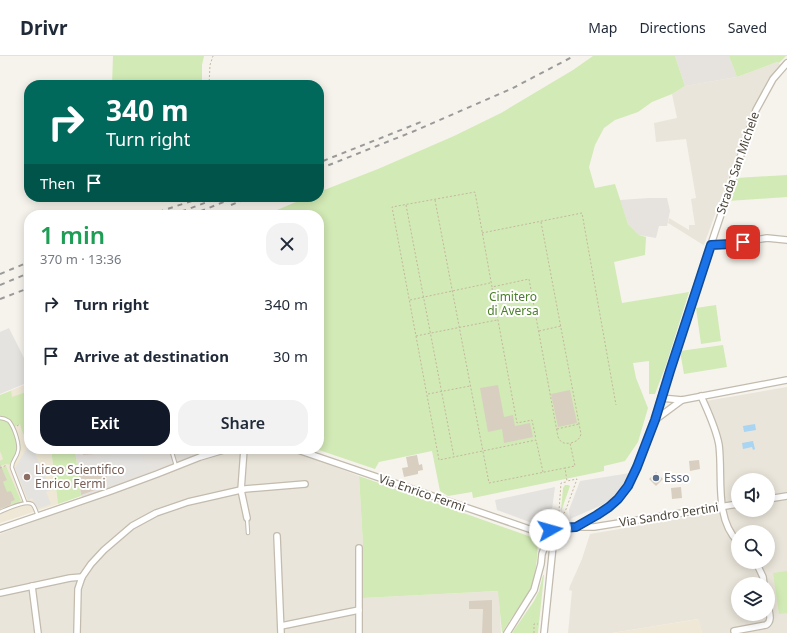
<!DOCTYPE html>
<meta charset="utf-8">
<style>
:root{--surface:#fff;--page:#f2f2f3;--text:#1f2937;--muted:#747a83;--line:#e0e1e3;--accent:#111827}
body{margin:0;font-family:"Noto Sans",sans-serif;background:var(--page);color:var(--text);height:100vh;display:flex;flex-direction:column;font-size:15px;white-space:nowrap}
*{box-sizing:border-box;margin:0}
p{font-size:13px;color:var(--muted)}
.icon{flex:none;width:22px;height:22px;fill:none;stroke:currentColor;stroke-width:2;stroke-linecap:round;stroke-linejoin:round}
.map{position:relative;flex:1;overflow:hidden}
.sheet{position:absolute;left:24px;top:154px;width:300px;height:244px;display:flex;flex-direction:column;background:var(--surface);border-radius:16px;box-shadow:0 2px 10px #0003}
.sheet>*{flex:none}
.top-card{position:absolute;left:24px;top:24px;width:300px;height:122px;border-radius:16px;box-shadow:0 2px 10px #0003;background:#00695c;color:#fff;overflow:hidden}
.fabs{position:absolute;left:731px;top:417px;display:grid;gap:8px}
.fabs a{display:grid;place-items:center;width:44px;height:44px;border-radius:50%;background:var(--surface);box-shadow:0 2px 10px #0003;font-size:20px}
.pin{position:absolute;display:grid;place-items:center;width:34px;height:34px;color:#fff;margin:-17px;border-radius:8px;box-shadow:0 2px 6px #0006}
.me{position:absolute;width:44px;margin:-22px;rotate:83deg;stroke-linejoin:round;filter:drop-shadow(0 0 3px #0008)}
.turn{display:flex;align-items:center;gap:14px;height:84px;padding:0 16px;font-size:18px}
.turn .icon{width:52px;height:52px;stroke-width:2.5}
.turn b{display:block;font-size:28px;line-height:34px}
.then{display:flex;align-items:center;height:38px;padding:0 16px;background:#0003;gap:8px;font-size:15px}
.round{display:grid;place-items:center;flex:none;width:42px;height:42px;border-radius:16px;background:var(--page)}
.summary{display:flex;align-items:center;justify-content:space-between;height:68px;padding:0 16px}
h1{font-size:24px;font-weight:600;line-height:30px;color:#1e9e55}
.button{display:flex;gap:8px;margin-top:auto;padding:8px 16px}
.button a{flex:1;height:46px;border-radius:16px;background:var(--accent);color:#fff;font-size:16px;font-weight:600;line-height:46px;text-align:center}
.button a+a{background:var(--page);color:var(--text)}
ul{padding:0;list-style:none}
li{display:flex;align-items:center;gap:12px;height:52px;padding:0 16px}
li div{flex:1}
li b{display:block;font-size:15px}
li em{font-style:normal}
header{display:flex;align-items:center;gap:24px;box-sizing:border-box;height:56px;padding:0 20px;background:var(--surface);border-bottom:1px solid var(--line)}
header strong{font-size:19px}
nav{display:flex;gap:22px;margin-inline-start:auto;font-size:14px}
.map>svg:first-child{display:block}
.residential{fill:#eae5da;fill-rule:evenodd}
.industrial{fill:#e6e2dd}
.education{fill:#efe8d6}
.green{fill:#d2eab5}
.parking{fill:#e5e3e0}
.water{fill:#a9d4f2}
.building{fill:#d8cfc1}
.lines{fill:none;stroke-linecap:round;stroke-linejoin:round}
.service-casing{stroke:#c2bbae;stroke-width:4.5}
.minor-casing{stroke:#c2bbae;stroke-width:8}
.path{stroke:#c4b79f;stroke-width:1;stroke-dasharray:2 2;stroke-linecap:butt}
.service{stroke:#fff;stroke-width:2.5}
.minor{stroke:#fff;stroke-width:5.5}
.rail{stroke:#9a9a9a;stroke-width:2;stroke-dasharray:5 5;stroke-linecap:butt}
.route-casing{stroke:#114b97;stroke-width:10}
.route{stroke:#1a73e8;stroke-width:7}
.education-dot{fill:#8d6e63;stroke:#fff;stroke-width:1.5}
.service-dot{fill:#5c6f8a;stroke:#fff;stroke-width:1.5}
.labels{text-anchor:middle;stroke-width:4;stroke-linejoin:round;paint-order:stroke}
.street-label{font-size:12px;fill:#4b4439;stroke:#fff}
.park-label{font-size:12px;fill:#4a7f2a;stroke:#fff}
.education-label{font-size:12px;fill:#785e54;stroke:#fff;text-anchor:start}
.service-label{font-size:12px;fill:#4e5e75;stroke:#fff;text-anchor:start}
</style>
<header>
<strong>Drivr</strong>
<nav><a>Map</a><a>Directions</a><a>Saved</a></nav>
</header>
<div class="map">
<svg width="787" height="577" viewBox="0 0 787 577">
<rect width="100%" height="100%" fill="#f6f3ec"/>
<g class="residential">
<path d="M777,6L781,9L770,22L753,53L704,189L705,190L668,167L669,162L689,174V169H695L691,143L696,142L686,83L656,86L654,67L677,62L672,38L685,30L737,21Z"/>
<path d="M787,331V577H702L698,563L612,577H568L572,535L569,534L570,530L582,503L590,478L725,455L724,446L720,383L714,361L706,345ZM738,424H768V454H738ZM738,476H768V506H738ZM738,528H768V558H738Z"/>
<path d="M251,393H273L289,395L320,405L359,420L363,488V542L499,535L501,577H0V478L200,405L229,395Z"/>
</g>
<g class="industrial">
<path d="M675,0H729L737,21L685,30Z"/>
<path d="M649,142H667L670,155L667,170H659L656,182L639,179L628,168L620,144Z"/>
<path d="M75,393H216L198,398L83,442L81,440Z"/>
</g>
<g class="education">
<path d="M29,327V393H51L58,448L0,467V339Z"/>
<path d="M699,563L702,577H612Z"/>
</g>
<g class="green">
<path d="M113,0H204L202,9V29H112Z"/>
<path d="M593,0H675L685,30L672,38L652,46L638,56L615,64L604,72L595,89L589,111L595,132L615,128L628,168L639,179L646,181L645,199L614,206L622,247L689,236L666,309L655,338H649V305L633,307L636,322L648,352L638,386L625,405L604,410V415L473,442L472,436L448,440L440,435L432,395L379,406L375,413L316,393H319V159H265L308,141H319V136L378,113L454,80L501,57L573,14Z"/>
<path d="M729,0H786L779,7L777,6L737,21Z"/>
<path d="M29,79V122H28L26,80Z"/>
<path d="M787,119V141L728,145L736,122Z"/>
<path d="M716,249L721,285L701,288L696,252Z"/>
<path d="M723,289L727,311L684,318L680,295Z"/>
<path d="M11,335L12,341L29,335V377L23,378L20,368L14,371C10,365 8,362 0,360V339Z"/>
<path d="M0,363C3,364 4,364 6,365C12,369 18,387 17,394C16,399 12,403 11,409L6,408L0,410V405L3,403L0,395Z"/>
<path d="M51,393H75L81,440L58,448Z"/>
<path d="M6,410L21,445L10,449V448H11V446L15,444L11,435L0,440L3,426L7,424L4,417L0,413Z"/>
<path d="M359,420L537,483C539,494 535,526 530,535C521,550 510,563 502,577L498,535L363,542V488Z"/>
<path d="M565,429H568L570,430L562,453L561,455L563,432Z"/>
<path d="M787,515V557L779,558L773,517Z"/>
<path d="M543,519H544L538,577H512L534,545L539,535Z"/>
</g>
<g class="parking">
<path d="M9,272L29,312V326L0,338V276Z"/>
<path d="M29,389V393H33L51,434L46,436L51,448L37,453L32,442L28,444L15,412Z"/>
<path d="M140,396L148,414L108,429L106,415L80,419L77,404Z"/>
<path d="M630,417L617,439L602,449L570,463L569,454L580,425Z"/>
<path d="M555,431L552,453L546,464L540,470L497,454L495,444Z"/>
</g>
<g class="water">
<path d="M755,368L756,374L744,376L743,370Z"/>
<path d="M753,385L755,393L753,394L752,391L743,393L742,387Z"/>
</g>
<g class="building">
<path d="M498,329L504,361L513,359L515,370L530,367L533,381L504,387L502,373L488,376L480,332Z"/>
<path d="M570,334L577,367L558,371L551,338Z"/>
<path d="M83,393H106V397L83,399Z"/>
<path d="M417,399L419,409L422,408L423,414L418,415V418L404,421L402,412L408,411L406,401Z"/>
<path d="M699,404L700,413L690,415L689,405Z"/>
<path d="M0,408L7,424L3,426L7,436L11,435L15,444L11,446V448L10,449L0,453Z"/>
<path d="M106,416L107,426L105,427L106,430L81,439L79,419Z"/>
<path d="M656,416L663,423L656,430L649,423Z"/>
<path d="M681,431L682,442L672,443L671,432Z"/>
<path d="M492,544V577H482L483,553H469V545Z"/>
</g>
<g class="lines">
<defs>
<g id="service">
<path d="M0,362C3,362 6,363 9,365C14,371 20,388 18,395C17,402 11,405 12,412L25,446"/>
<path d="M171,393L176,410"/>
<path d="M0,456C7,453 25,444 32,448C35,450 36,456 38,460"/>
<path d="M247,462L248,477"/>
</g>
<g id="minor">
<path d="M711,189L731,188L767,182L787,184"/>
<path d="M701,340C708,356 716,372 719,389C723,420 714,462 738,486"/>
<path d="M661,342L682,344L787,324"/>
<path d="M655,364L682,344"/>
<path d="M244,393L241,434L247,462"/>
<path d="M295,393L535,475H550"/>
<path d="M768,443L787,440"/>
<circle cx="555" cy="474" r="5.5"/>
<path d="M578,471H594L738,448"/>
<path d="M560,472L576,471L597,459L609,451L618,443L628,430L637,411L655,364L661,342L691,248L756,54L773,23L787,7"/>
<path d="M0,473L111,435L157,418L200,401L227,393"/>
<path d="M277,480L281,577"/>
<path d="M756,506L763,521L764,528"/>
<path d="M32,530L38,577"/>
<path d="M0,537L70,522L82,521"/>
<path d="M281,570L359,554"/>
<path d="M734,575L766,569C773,565 769,556 768,549"/>
<path d="M77,577L78,533L82,521L91,508L104,494L132,470L156,457L188,446L245,433L305,428"/>
<path d="M359,577V492"/>
<path d="M507,577L534,534L541,508L542,498L545,490L552,478"/>
<path d="M544,577L553,490L555,480"/>
</g>
</defs>
<use href="#service" class="service-casing"/>
<use href="#minor" class="minor-casing"/>
<g class="path">
<path d="M209,29L210,9L213,0"/>
<path d="M435,144L489,427L565,412L567,425L577,423L565,456L560,460L558,465"/>
<path d="M406,149L454,401"/>
<path d="M541,166L581,378C579,384 577,385 571,387"/>
<path d="M482,177L582,157L616,349"/>
<path d="M492,232L517,367L532,364L536,383"/>
<path d="M410,244L490,227"/>
<path d="M539,275L561,270"/>
<path d="M416,280L497,264"/>
<path d="M428,338L470,330"/>
<path d="M17,370L20,368"/>
<path d="M557,373L579,368"/>
<path d="M0,412L7,409"/>
<path d="M543,416L536,384L439,404L392,151L475,136L492,231L529,223L558,381C561,387 564,388 570,387L575,410L565,412"/>
<path d="M560,460L559,455L561,427L566,426"/>
<path d="M534,577V568H538"/>
</g>
<use href="#service" class="service"/>
<use href="#minor" class="minor"/>
<g class="rail">
<path d="M323,105L421,66"/>
<path d="M319,113L412,76L511,33L574,0"/>
<path d="M231,149L251,141"/>
<path d="M149,159L204,141"/>
<path d="M172,159L221,141"/>
<path d="M191,159L236,141"/>
<path d="M0,218L29,206"/>
<path d="M0,229L29,217"/>
<path d="M0,243L29,232"/>
</g>
</g>
<g class="lines">
<defs>
<path id="route" d="M550,474L551,471L554,469L558,470L560,472L576,471L597,459L609,451L618,443L628,430L637,411L655,364L670,315L711,189L731,188L743,186"/>
</defs>
<use href="#route" class="route-casing"/>
<use href="#route" class="route"/>
</g>
<circle class="education-dot" cx="27" cy="421" r="4"/>
<circle class="service-dot" cx="656" cy="422" r="4"/>
<g class="labels">
<g class="street-label">
<text transform="translate(738 107) rotate(-71)" y="4">Strada San Michele</text>
<text transform="translate(422 437) rotate(19)" y="4">Via Enrico Fermi</text>
<text transform="translate(669 459) rotate(-9)" y="4">Via Sandro Pertini</text>
</g>
<g class="park-label">
<text x="513" y="245">Cimitero<tspan x="513" dy="14">di Aversa</tspan></text>
</g>
<g class="education-label">
<text x="35" y="418">Liceo Scientifico<tspan x="35" dy="14">Enrico Fermi</tspan></text>
</g>
<g class="service-label">
<text x="664" y="426">Esso</text>
</g>
</g>
</svg>
<div class="fabs">
<a><svg class="icon" aria-label="sound" viewBox="0 0 24 24"><path d="M4 9h4l5-4v14l-5-4H4zM17 9q2 3 0 6"/></svg></a>
<a><svg class="icon" aria-label="search" viewBox="0 0 24 24"><circle cx="10" cy="10" r="6"/><path d="M15 15l6 6"/></svg></a>
<a><svg class="icon" aria-label="layers" viewBox="0 0 24 24"><path d="M12 4l9 5-9 5-9-5zM3 14l9 5 9-5"/></svg></a>
</div>
<div class="pin" style="left:743px;top:186px;background:#d93025"><svg class="icon" aria-label="arrive" viewBox="0 0 24 24"><path d="M6 21V4h12l-3 4 3 4H6"/></svg></div>
<svg class="me" style="left:550px;top:474px" viewBox="-20 -20 40 40"><circle r="19" fill="#fff"/><path d="M0-13L10 11 0 6-10 11z" fill="#1a73e8"/></svg>
<div class="top-card">
<div class="turn"><svg class="icon" aria-label="right" viewBox="0 0 24 24"><path d="M7 20v-9h11M14 6l5 5-5 5"/></svg><div><b>340 m</b>Turn right</div></div>
<div class="then">Then<svg class="icon" aria-label="arrive" viewBox="0 0 24 24"><path d="M6 21V4h12l-3 4 3 4H6"/></svg></div>
</div>
<section class="sheet">
<div class="summary"><div><h1>1 min</h1><p>370 m · 13:36</p></div><a class="round"><svg class="icon" aria-label="close" viewBox="0 0 24 24"><path d="M6 6l12 12M18 6L6 18"/></svg></a></div>
<ul>
<li><svg class="icon" aria-label="right" viewBox="0 0 24 24"><path d="M7 20v-9h11M14 6l5 5-5 5"/></svg><div><b>Turn right</b></div><em>340 m</em></li>
<li><svg class="icon" aria-label="arrive" viewBox="0 0 24 24"><path d="M6 21V4h12l-3 4 3 4H6"/></svg><div><b>Arrive at destination</b></div><em>30 m</em></li>
</ul>
<div class="button"><a>Exit</a><a>Share</a></div>
</section>
</div>
